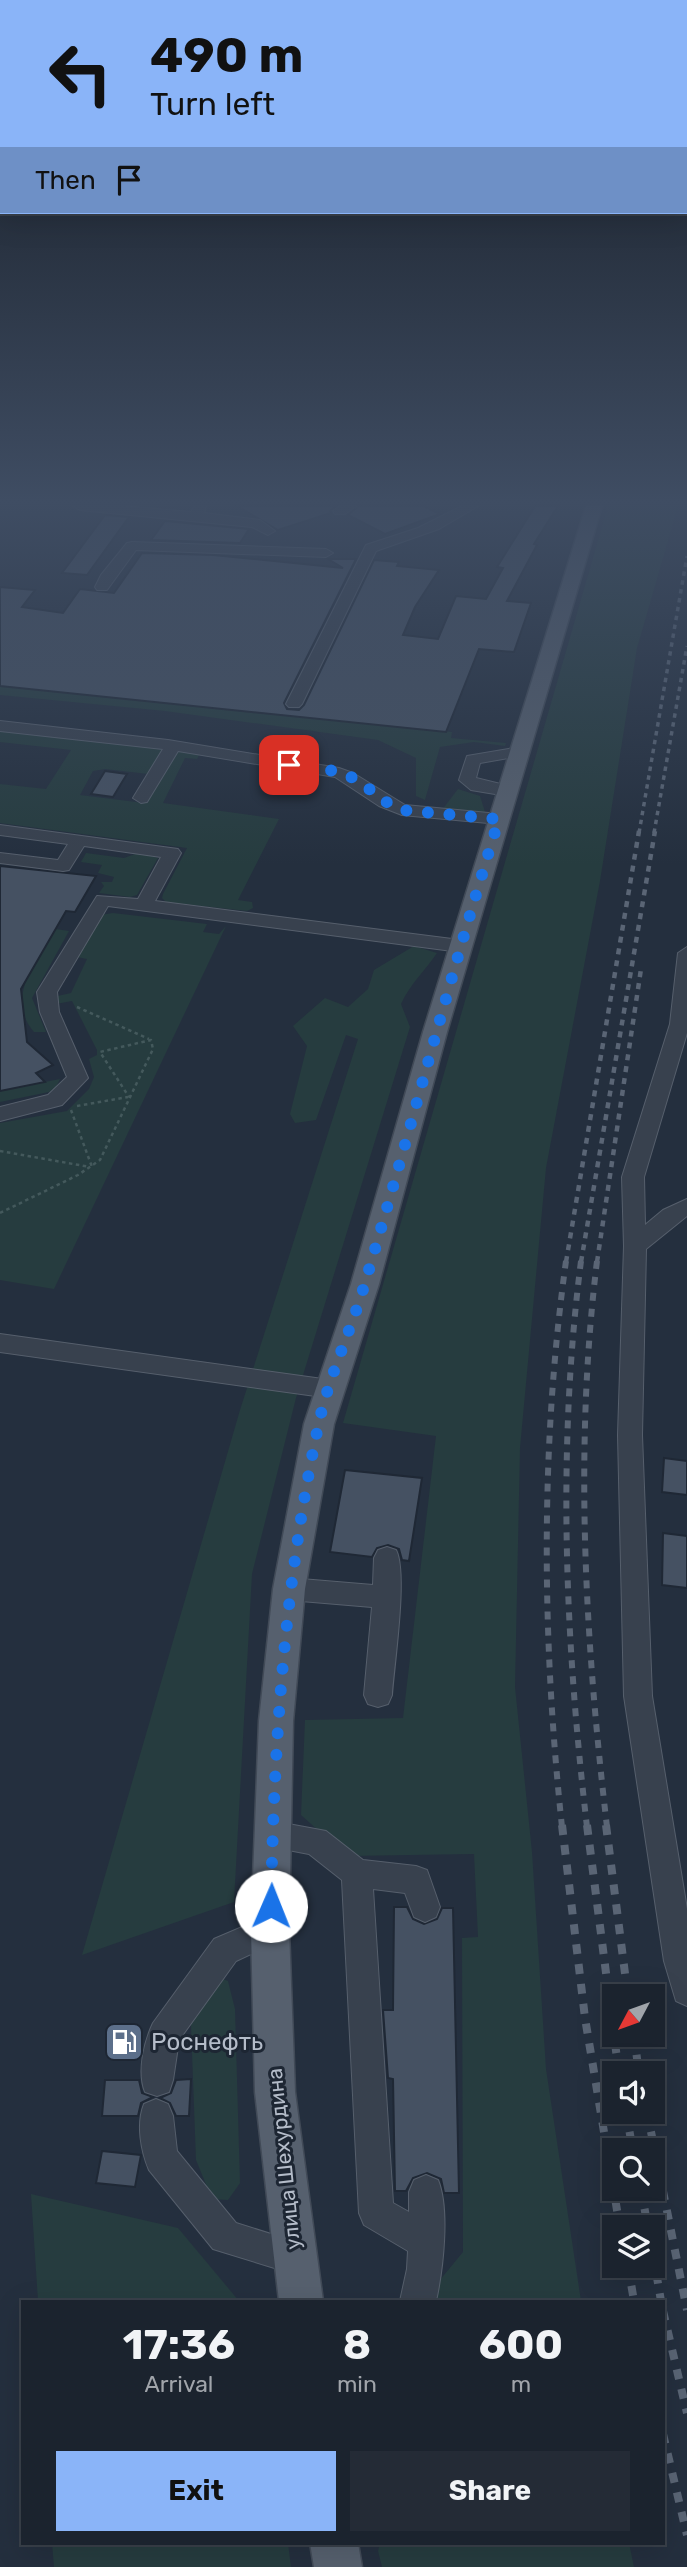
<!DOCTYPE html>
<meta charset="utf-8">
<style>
:root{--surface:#1b232e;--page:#242b36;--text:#f1f3f6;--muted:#a0a4aa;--line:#39404a;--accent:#8ab4f8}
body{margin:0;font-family:Rubik,sans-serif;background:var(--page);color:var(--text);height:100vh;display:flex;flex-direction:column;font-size:26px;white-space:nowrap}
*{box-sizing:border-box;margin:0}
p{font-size:23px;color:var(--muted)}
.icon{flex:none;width:38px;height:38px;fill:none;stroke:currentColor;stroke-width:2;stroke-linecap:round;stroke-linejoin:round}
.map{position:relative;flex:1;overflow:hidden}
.sheet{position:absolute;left:21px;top:2300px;width:644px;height:245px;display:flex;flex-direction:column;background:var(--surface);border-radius:0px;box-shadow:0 7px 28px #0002,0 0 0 2px var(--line)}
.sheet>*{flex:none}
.top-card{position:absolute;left:0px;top:0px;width:688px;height:214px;box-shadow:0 7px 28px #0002,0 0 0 2px var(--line);background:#8ab4f8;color:#111;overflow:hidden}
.needle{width:46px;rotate:229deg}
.fabs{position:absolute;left:602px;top:1984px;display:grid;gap:14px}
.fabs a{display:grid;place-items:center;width:63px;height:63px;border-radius:0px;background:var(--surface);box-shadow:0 7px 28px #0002,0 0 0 2px var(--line);font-size:35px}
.pin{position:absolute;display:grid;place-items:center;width:60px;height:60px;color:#fff;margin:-30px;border-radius:14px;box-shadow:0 4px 10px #0006}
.me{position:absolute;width:77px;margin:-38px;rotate:1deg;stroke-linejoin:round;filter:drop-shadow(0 0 5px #0008)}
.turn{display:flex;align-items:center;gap:24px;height:147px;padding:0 35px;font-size:32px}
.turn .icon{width:91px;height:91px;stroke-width:2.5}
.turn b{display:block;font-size:49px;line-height:60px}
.then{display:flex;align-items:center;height:66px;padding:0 35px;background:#0003;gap:14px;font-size:26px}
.eta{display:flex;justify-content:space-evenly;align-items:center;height:119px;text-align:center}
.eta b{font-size:42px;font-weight:700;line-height:49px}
.primary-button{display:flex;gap:14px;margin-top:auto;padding:14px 35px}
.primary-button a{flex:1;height:80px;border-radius:0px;background:var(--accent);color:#111;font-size:28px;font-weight:700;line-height:80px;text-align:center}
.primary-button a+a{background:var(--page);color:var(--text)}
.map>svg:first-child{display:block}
.green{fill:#263c3f}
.building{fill:#455162;stroke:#1f2835;stroke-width:2}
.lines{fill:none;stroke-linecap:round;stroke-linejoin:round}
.minor-casing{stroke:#565f6c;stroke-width:2}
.major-casing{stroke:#414a57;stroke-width:3}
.path{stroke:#44595c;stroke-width:2.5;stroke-dasharray:3.5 3.5;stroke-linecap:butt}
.minor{fill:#38414e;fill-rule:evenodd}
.major{fill:#56606e;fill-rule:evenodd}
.rail-far3{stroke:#5a6575;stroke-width:3.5;stroke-dasharray:4.5 4.5;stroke-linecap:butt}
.rail-far2{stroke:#5a6575;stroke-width:4.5;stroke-dasharray:6 6;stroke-linecap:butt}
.rail-far1{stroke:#5a6575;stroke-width:6;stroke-dasharray:8 8;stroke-linecap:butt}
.rail{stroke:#5a6575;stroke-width:8;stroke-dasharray:10 10;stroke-linecap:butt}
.route{stroke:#1a73e8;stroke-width:12;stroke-dasharray:0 21.6}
.labels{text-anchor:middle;stroke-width:6;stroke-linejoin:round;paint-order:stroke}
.street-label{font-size:21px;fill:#b4bcc9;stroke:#1d2633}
.near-poi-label{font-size:24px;fill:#b4bcc9;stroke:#1d2633;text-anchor:start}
</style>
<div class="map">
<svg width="687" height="2567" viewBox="0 0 687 2567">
<rect width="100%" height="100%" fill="#242f3e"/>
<g class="green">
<path d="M608,506H678L637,648L600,881L546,1168L520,1448L515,1687L532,1852L546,2069L581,2301H432L435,2286L463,2252L462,1938L478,1937L474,1854L347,1856L301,1815L305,1720L403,1718L436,1436L343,1423Z"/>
<path d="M0,686L452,732L451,738L506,743L505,746L474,742L440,747L425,800L416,796V758L378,740L165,711L0,695Z"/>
<path d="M0,730L162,749L163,752L148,774L105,769L93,771L80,795L144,803L178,752L188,750L200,753L197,759L185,758L163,803L279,819L238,900L252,902L253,908L247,911L166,902L162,898L163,894L187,848L0,823V784L46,789L71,750L0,742Z"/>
<path d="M458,789L480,796L486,815L442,810Z"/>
<path d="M86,853L124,858L138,853L158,858L137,895L130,897L99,893L104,886L101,882H112L114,877L98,873L102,865L81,862Z"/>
<path d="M113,913L207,924L203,932L219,934L226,926L54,1289L0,1280V1123L67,1111L89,1089L94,1077L89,1059L97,1055V1050L72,1001L56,1004L53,997L71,993L87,959L77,957L100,915Z"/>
<path d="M10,922L69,931L32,998L46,1032H34C5,998 35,965 53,934L0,926Z"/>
<path d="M414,946L437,953C425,971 410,984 401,1004L410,1027L296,1398L252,1574L234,1902L82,1955L240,1410L358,1039L346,1035L316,1120L295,1123L290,1114L307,1046L293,1026L325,998L348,1007L368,989L374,970Z"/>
<path d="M60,1079L56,1087L49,1092L0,1102V1091Z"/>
<path d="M213,1975L228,1981L235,2009L240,2183L228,2200L212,2199L196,2160L191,2026L195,1989Z"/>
<path d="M31,2194L178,2228L239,2301H38Z"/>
<path d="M52,2543H288L291,2567H54Z"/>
<path d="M380,2543H629L634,2567H382L378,2551Z"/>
</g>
<g class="building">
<path d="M237,506H336L330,511L331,513L278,530Z"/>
<path d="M358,506H423L440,514L385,534L348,515Z"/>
<path d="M535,506H558L534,544L537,545L507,601L531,603L514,652L479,649L446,732L0,686V587L35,590L22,607L63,613L80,589L114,593L142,553L213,555L343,568L328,559H356L284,703L287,709L299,710L304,705L374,560L399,562L397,566L439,570L415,607L403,635L438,639L456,596L486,599L503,568L497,567Z"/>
<path d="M105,515L129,517L87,575L62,573Z"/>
<path d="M165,521L249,529L240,543L151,540Z"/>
<path d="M105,771L127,774L113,797L91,794Z"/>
<path d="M0,866L96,876L75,912L66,911L21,989L27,1042L53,1065L36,1073L45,1082L0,1091Z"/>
<path d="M664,1458L687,1461V1495L662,1492Z"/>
<path d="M345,1470L422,1478L409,1561L402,1560L399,1549L388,1545L377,1548L372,1557L330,1552Z"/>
<path d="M663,1533L687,1536V1588L662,1585Z"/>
<path d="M394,1907H407L413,1919L424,1924L437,1919L442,1908H453L459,2193H444L441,2179L427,2173L413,2178L406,2191H395L393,2079L388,2078L383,2010H393Z"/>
<path d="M191,2079L189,2116H176L170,2103L160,2098L171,2093L176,2080Z"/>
<path d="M105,2080H139L142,2093L153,2097L141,2103L138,2116H102Z"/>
<path d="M102,2151L141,2155L135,2187L96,2183Z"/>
</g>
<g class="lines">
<defs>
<g id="minor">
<path d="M73,506H122L191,512L194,506H206L204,513L260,520L275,531L268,535L252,527L80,510Z"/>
<path d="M340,506H356L345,514H335L333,511Z"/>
<path d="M462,506H478L439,529L376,551L302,704L299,707H289L286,704L366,545L418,528Z"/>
<path d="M132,542L326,549L333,553L326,557L136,550L107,590H97L95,587L101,575L127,543Z"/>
<path d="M0,721L168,740L339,768L353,773L405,805L499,814L507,819L499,824L402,815L379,806L335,777L178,751L147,802L141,803L133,798L163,749L0,731Z"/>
<path d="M520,747L528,752L526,755L480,763L476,778L513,787L515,791L513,795L507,796L471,790L459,780L467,756Z"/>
<path d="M0,825L178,849L181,853L155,901L460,940L469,946L460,952L108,906L57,992L59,1012L88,1078L62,1105L0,1121V1107L48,1095L67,1077L40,1012L37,992L97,896L138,899L161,857L84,846L69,870L63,871L0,863V853L58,860L68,844L0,835Z"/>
<path d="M687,947V1033L644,1177L645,1225L663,1210L687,1199V1216L646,1249L642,1435L652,1696L687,1909V2006L676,2001L664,1961L624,1696L618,1435L624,1246L622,1177L670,1024L678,953Z"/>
<path d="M0,1334L330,1380L339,1383L342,1389L339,1395L330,1398L0,1352Z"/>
<path d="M387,1547L396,1550C408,1573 394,1665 392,1695L388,1704L378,1707L368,1704L364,1695L372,1607L289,1600L280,1597L276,1589L280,1581L289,1578L373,1585L374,1558L378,1550Z"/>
<path d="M272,1821L326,1831L363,1860L416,1866L427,1870L440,1907L436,1917L425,1922L414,1917L405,1893L373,1889L393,2203L409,2212V2192L414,2180L426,2175L438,2180C450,2209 443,2270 436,2301H400L407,2269L408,2251L364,2225L359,2213L342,1880L309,1854L262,1845L257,1835L262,1825Z"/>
<path d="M270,1915L281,1920L285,1930L281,1940L236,1961L179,2040L173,2080L169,2092L157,2096L145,2092C137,2072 144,2042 153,2023L214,1939Z"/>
<path d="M156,2099L168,2104L173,2116L177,2151L236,2223L306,2245L311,2257L306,2269L294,2274L213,2249L149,2170C141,2151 136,2124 144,2104Z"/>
</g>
<g id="major">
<path d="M586,506H602L447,1032L379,1284L334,1424L305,1589L293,1721L289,1930L295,2092L323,2301H279L255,2092L251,1930L259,1721L273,1589L304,1424L351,1284L423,1032Z"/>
<path d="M310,2543H358L362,2567H314Z"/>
</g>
</defs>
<use href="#minor" class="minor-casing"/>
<use href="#major" class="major-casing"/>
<g class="path">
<path d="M77,1007L149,1039"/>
<path d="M77,1106L128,1097"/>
<path d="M71,1110L92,1167"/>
<path d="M0,1151L90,1167"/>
<path d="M0,1213L78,1175L100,1160L153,1049L151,1040L100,1052L129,1097"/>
</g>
<use href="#minor" class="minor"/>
<use href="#major" class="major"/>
<g class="rail-far3">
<path d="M639,833L687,556"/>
<path d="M654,833L687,646"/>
</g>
<g class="rail-far2">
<path d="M566,1262L639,831"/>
<path d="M581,1262L655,831"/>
<path d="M597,1262L641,969"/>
</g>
<g class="rail-far1">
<path d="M581,1261C557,1448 565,1639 587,1827"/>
<path d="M597,1261C574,1448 585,1639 607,1827"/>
<path d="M562,1827C542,1639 540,1448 566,1261"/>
</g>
<g class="rail">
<path d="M562,1825L585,2018L620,2228"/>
<path d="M587,1825L619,2074"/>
<path d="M606,1825L628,1997"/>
<path d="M634,2035L639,2074"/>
<path d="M626,2112L633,2151"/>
<path d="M647,2112L687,2310"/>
<path d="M641,2189L648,2228"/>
<path d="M653,2254L661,2301"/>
<path d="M628,2266L634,2301"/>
<path d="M663,2311L687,2413"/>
<path d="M663,2434L687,2535"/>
</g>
</g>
<linearGradient id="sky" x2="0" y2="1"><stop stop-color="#141a22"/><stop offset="0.58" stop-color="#3f4d63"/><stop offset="1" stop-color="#3f4d63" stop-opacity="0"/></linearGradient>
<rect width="687" height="865" fill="url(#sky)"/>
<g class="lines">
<path class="route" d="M271,1906C274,1742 284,1588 318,1427C328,1378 351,1331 365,1283C411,1129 451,973 499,819L402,810C383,803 372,789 355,779C336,768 310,768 289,765"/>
</g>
<defs>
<symbol id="fuel-square" viewBox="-11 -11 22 22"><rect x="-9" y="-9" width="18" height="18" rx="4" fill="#5c6f8a" stroke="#1d2633"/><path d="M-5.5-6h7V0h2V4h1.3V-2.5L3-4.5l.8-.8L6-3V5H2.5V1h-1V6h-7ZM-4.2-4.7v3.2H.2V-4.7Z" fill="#fff"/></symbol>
</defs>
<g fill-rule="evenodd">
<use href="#fuel-square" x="102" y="2020" width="44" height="44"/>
</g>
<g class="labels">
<g class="street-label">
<text transform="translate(284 2159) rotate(-96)" y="7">улица Шехурдина</text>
</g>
<g class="near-poi-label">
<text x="151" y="2050">Роснефть</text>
</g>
</g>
</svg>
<div class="fabs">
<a><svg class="needle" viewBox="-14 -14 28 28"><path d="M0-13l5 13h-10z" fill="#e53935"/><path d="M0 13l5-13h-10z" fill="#a0a4aa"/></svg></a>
<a><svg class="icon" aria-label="sound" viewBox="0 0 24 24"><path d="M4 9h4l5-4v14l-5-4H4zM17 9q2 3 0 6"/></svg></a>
<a><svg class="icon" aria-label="search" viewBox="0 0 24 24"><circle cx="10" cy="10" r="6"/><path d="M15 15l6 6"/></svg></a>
<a><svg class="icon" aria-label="layers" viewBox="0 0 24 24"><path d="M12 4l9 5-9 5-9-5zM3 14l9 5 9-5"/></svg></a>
</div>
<div class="pin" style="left:289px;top:765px;background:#d93025"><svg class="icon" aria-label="arrive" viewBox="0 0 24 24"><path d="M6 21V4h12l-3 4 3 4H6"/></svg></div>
<svg class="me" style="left:271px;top:1906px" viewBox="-20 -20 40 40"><circle r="19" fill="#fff"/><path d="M0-13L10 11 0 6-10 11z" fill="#1a73e8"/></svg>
<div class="top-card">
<div class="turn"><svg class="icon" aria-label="left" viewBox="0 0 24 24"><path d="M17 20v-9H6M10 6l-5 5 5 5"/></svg><div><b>490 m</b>Turn left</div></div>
<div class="then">Then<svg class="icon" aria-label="arrive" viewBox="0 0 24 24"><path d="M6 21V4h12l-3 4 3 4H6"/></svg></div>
</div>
<section class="sheet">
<div class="eta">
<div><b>17:36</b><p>Arrival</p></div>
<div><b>8</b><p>min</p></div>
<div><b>600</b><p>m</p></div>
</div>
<div class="primary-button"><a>Exit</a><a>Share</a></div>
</section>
</div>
